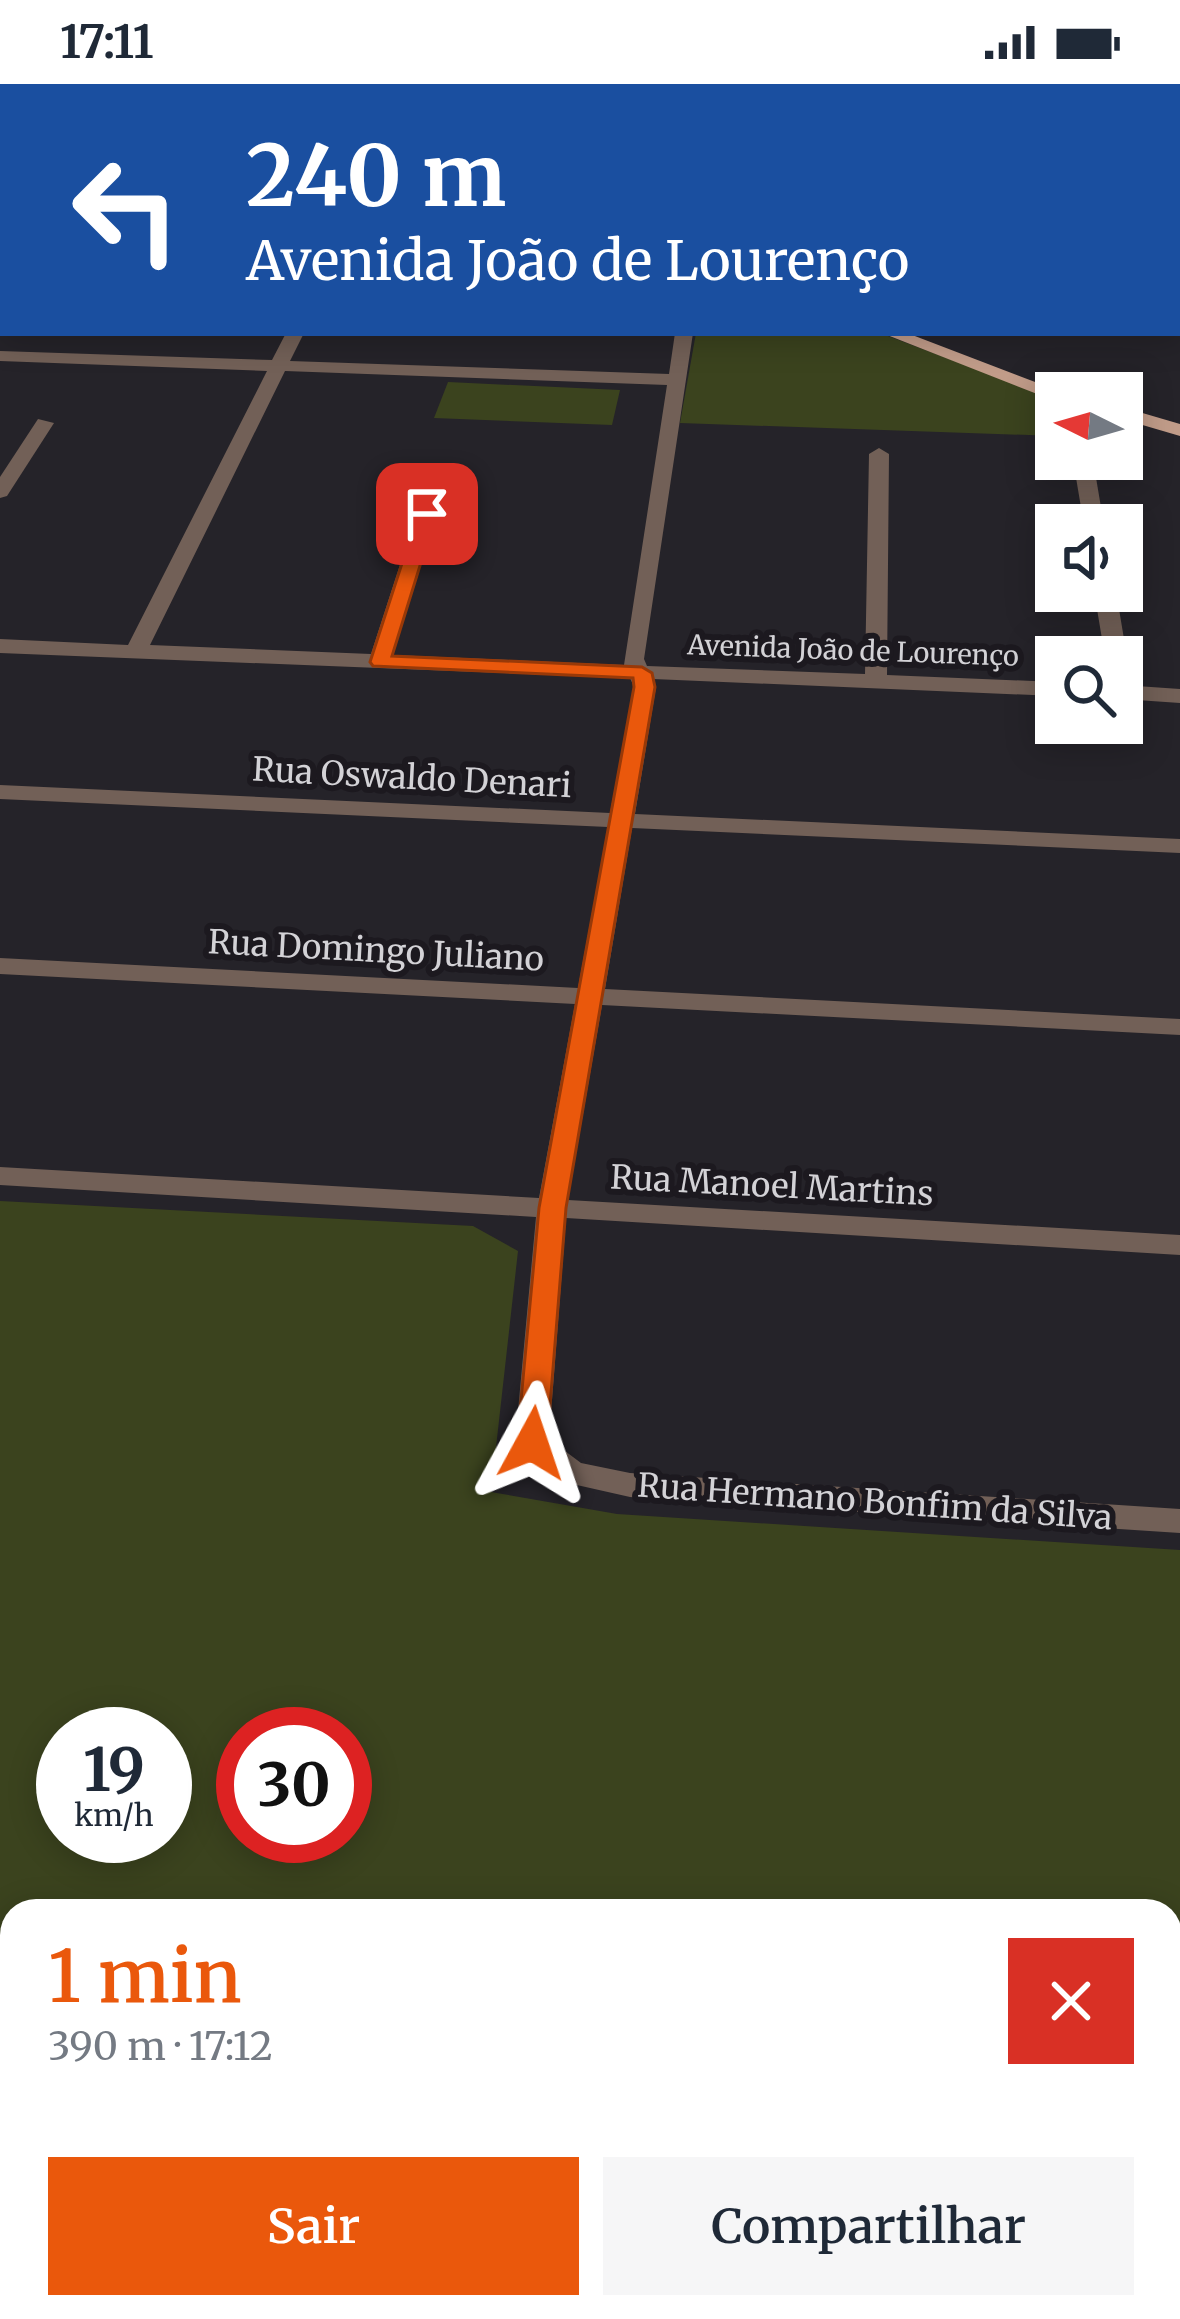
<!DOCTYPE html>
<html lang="pt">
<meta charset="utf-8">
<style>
:root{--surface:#fff;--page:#f6f6f7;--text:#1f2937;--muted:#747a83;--accent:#ea580c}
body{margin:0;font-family:Merriweather,serif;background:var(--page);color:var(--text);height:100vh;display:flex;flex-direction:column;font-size:45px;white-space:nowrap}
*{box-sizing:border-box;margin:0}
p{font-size:39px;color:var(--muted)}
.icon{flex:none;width:66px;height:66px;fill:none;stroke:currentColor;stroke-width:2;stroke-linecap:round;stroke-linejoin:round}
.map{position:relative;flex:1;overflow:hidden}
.panel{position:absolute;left:0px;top:1815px;width:1182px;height:420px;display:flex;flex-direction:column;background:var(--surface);border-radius:36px 36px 0 0;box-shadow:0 6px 30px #0003}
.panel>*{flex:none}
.top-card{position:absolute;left:0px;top:0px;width:1182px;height:252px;box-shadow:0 6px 30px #0003;background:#1a4fa0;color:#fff;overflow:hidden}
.needle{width:78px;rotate:275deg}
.tools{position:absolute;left:1035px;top:288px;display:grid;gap:24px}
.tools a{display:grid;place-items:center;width:108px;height:108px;border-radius:0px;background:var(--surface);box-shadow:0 6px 30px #0003;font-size:60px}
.speed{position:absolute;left:36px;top:1623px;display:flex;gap:24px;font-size:60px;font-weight:700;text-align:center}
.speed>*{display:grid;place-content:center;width:156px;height:156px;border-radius:50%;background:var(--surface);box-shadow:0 6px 30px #0003;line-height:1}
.speed small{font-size:30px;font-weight:400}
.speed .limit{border:18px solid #d22;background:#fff;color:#111}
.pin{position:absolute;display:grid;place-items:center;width:102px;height:102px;color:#fff;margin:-51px;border-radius:24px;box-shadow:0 6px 18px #0006}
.me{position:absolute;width:132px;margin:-66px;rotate:5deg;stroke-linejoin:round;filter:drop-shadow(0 0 9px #0008)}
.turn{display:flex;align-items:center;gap:42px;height:252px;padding:0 48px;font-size:54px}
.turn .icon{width:156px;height:156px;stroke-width:2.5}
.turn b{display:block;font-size:84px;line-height:102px}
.round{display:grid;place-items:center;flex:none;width:126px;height:126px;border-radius:0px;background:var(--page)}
.summary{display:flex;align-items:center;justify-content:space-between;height:204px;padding:0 48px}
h1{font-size:72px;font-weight:600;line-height:90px;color:var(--accent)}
.primary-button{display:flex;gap:24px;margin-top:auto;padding:24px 48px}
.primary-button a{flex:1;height:138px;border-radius:0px;background:var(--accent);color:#fff;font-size:48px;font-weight:600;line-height:138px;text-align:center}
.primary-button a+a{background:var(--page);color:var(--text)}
.status{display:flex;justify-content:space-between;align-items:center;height:84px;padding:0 60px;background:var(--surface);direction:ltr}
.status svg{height:33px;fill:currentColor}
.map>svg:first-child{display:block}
.green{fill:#3b431e;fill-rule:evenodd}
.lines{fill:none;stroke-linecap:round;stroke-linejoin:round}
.minor{fill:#726057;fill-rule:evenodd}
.major{fill:#c19c89;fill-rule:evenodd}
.route{fill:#ea580c;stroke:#983908;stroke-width:3}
.labels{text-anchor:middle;stroke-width:12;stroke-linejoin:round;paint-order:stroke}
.far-street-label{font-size:27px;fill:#d3d2d6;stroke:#1c191f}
.street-label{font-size:33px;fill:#d3d2d6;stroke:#1c191f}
</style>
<div class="status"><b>17:11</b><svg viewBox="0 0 49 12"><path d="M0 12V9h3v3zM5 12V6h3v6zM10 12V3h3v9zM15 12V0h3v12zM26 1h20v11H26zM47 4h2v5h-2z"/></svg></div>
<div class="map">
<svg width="1180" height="2235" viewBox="0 0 1180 2235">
<rect width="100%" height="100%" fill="#252329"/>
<g class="green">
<path d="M696,249H880L1056,315V352L680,339Z"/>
<path d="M448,298L620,306L612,341L434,334Z"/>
<path d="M0,1117L473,1142L518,1167L491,1408L617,1430L1180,1466V2235H0ZM165,1650V1752H63V1650ZM345,1650V1752H243V1650ZM12,1827H1170V2223H12Z"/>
</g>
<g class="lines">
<g class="minor">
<path d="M0,0H10L12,3L0,7Z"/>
<path d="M326,0H340L324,3Z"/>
<path d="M1065,0H1088L1086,3Z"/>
<rect x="0" y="55" width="3" height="8"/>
<rect x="0" y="115" width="3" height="10"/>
<rect x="1179" y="147" width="1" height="10"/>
<rect x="0" y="186" width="3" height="10"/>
<path d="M286,249H304L290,277L669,290L675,249H693L644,575L647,582L865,590L869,370L879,364L889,370L887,591L1056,598V612L653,595L656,603L635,730L1180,755V769L632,744L605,905L1180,935V951L602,921L568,1116L1180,1151V1171L566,1134L549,1355L581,1379L630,1389L1180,1425V1449L630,1413L559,1397L515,1359L536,1133L0,1101V1083L539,1114L575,920L0,890V874L578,904L608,743L0,715V701L610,729L634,603L630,594L0,569V555L128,561L267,287L0,277V267L272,276ZM285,287L667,301L624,581L393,571L451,385L441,379L431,385L371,570L150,561Z"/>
<path d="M38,335L54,339L7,412L0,414V393Z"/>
<path d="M1073,376H1093L1104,441H1084Z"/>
<path d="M1094,507H1116L1127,573L1124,578L1122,573H1105Z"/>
<path d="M1122,601L1180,605V619L1122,615Z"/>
</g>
<g class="major">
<path d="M499,0H514L516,3H501Z"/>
<path d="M882,249H907L1064,309H1056V316L1050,315Z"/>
<path d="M1122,323L1180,340V352L1122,335Z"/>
</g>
</g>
<path class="route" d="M427,424L436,430L392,572L642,583L652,589L655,603L566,1124L547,1359L532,1369L517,1359L539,1124L634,603L633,594L373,582L370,578L418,430Z"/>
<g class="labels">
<g class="far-street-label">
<text transform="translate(853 567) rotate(2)" y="9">Avenida João de Lourenço</text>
</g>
<g class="street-label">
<text transform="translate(412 693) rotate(3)" y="12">Rua Oswaldo Denari</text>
<text transform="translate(376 866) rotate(3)" y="12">Rua Domingo Juliano</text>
<text transform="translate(772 1101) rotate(3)" y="12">Rua Manoel Martins</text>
<text transform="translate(875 1417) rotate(4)" y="12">Rua Hermano Bonfim da Silva</text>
</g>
</g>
</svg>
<div class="tools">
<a><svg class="needle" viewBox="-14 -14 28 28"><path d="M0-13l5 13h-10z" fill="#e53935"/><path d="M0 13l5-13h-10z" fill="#747a83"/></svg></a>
<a><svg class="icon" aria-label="sound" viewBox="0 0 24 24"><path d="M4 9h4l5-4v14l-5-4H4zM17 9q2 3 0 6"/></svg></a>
<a><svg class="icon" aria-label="search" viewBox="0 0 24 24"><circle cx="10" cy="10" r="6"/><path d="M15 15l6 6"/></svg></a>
</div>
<div class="speed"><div>19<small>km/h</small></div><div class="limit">30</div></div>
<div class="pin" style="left:427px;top:430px;background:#d93025"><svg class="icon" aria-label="arrive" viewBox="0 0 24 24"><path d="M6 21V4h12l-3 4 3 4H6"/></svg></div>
<svg class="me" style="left:532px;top:1359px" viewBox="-20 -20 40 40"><path d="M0-17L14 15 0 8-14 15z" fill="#ea580c" stroke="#fff" stroke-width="4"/></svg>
<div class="top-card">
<div class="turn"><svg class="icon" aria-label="left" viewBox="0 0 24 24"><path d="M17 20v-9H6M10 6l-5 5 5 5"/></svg><div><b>240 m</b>Avenida João de Lourenço</div></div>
</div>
<section class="panel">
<div class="summary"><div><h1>1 min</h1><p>390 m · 17:12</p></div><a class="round" style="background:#d93025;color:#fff"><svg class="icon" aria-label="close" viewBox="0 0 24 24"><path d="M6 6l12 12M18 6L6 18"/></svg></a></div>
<div class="primary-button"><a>Sair</a><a>Compartilhar</a></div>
</section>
</div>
